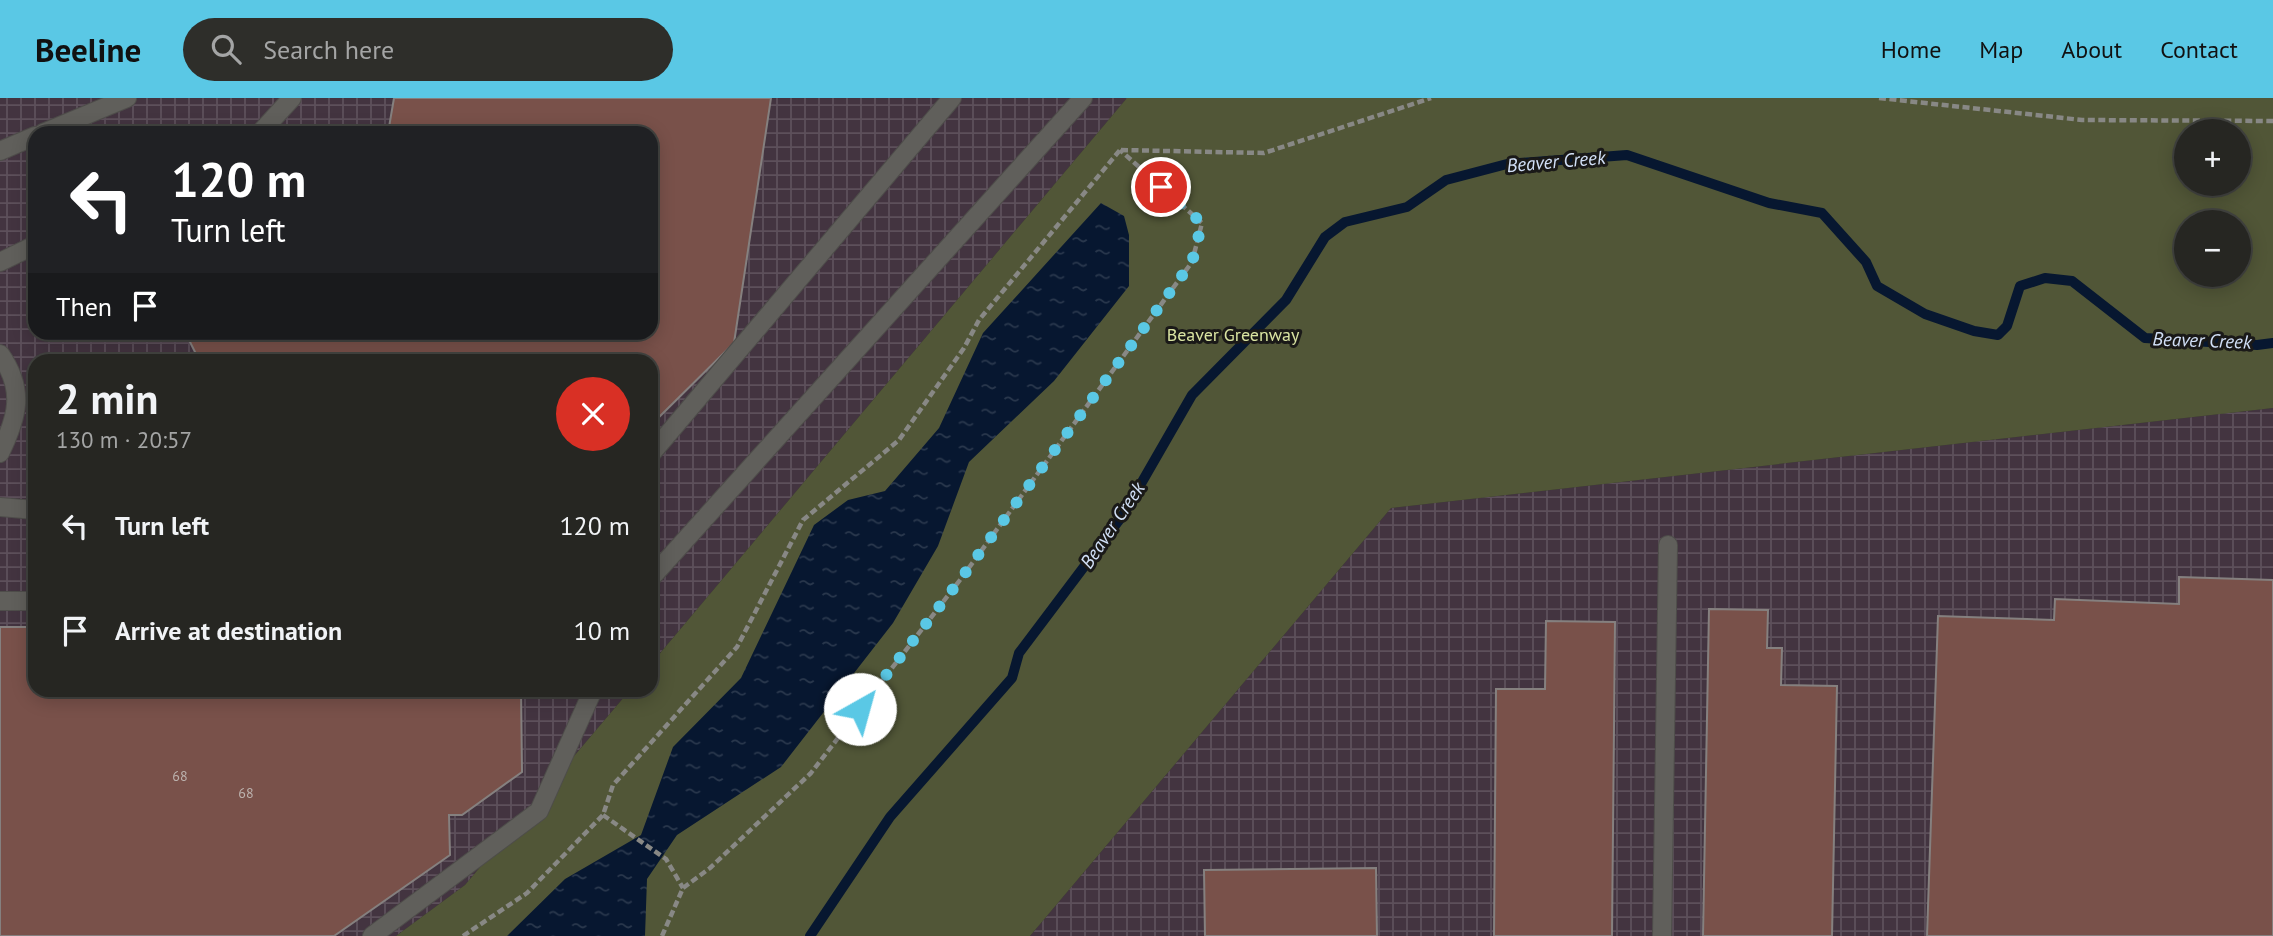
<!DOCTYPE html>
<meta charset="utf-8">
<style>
:root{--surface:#262622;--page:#2e2e2a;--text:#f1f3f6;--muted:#a4a5a5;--line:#424340;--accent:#5ac8e5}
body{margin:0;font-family:"PT Sans",sans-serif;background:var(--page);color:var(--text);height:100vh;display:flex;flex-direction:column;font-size:26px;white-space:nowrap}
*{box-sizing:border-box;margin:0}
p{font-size:23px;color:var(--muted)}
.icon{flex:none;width:38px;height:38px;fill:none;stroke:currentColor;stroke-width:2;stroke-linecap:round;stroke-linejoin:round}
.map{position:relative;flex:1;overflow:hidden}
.sheet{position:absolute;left:28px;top:256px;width:630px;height:343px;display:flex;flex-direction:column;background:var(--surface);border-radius:21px;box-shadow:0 4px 18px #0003,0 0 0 2px var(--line)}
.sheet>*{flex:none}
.top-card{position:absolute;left:28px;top:28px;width:630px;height:214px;border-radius:21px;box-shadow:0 4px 18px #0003,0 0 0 2px var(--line);background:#202124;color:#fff;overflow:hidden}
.tools{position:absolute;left:2174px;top:21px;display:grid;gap:14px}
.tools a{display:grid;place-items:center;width:77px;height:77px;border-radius:50%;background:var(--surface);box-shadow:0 4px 18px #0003,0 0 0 2px var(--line);font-size:35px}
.pin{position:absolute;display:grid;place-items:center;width:60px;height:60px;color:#fff;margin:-30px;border:4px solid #fff;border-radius:50%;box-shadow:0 2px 7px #0007}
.me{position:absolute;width:77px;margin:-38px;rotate:38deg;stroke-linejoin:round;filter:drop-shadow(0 0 5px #0008)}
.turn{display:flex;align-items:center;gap:24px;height:147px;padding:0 28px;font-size:32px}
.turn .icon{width:91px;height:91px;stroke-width:2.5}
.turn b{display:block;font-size:49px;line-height:60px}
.then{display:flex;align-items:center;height:66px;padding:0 28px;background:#0003;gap:14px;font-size:26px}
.round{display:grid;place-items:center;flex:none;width:74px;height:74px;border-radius:37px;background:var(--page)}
.head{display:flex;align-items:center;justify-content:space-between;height:119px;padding:0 28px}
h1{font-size:42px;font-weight:600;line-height:52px}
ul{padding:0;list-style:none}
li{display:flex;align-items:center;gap:21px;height:105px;padding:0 28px}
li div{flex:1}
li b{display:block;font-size:26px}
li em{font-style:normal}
header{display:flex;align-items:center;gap:42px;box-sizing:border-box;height:98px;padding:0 35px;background:var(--accent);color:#111}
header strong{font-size:33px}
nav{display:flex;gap:38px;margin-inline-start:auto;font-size:24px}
.search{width:490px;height:63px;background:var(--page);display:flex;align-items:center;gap:18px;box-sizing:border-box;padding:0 24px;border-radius:38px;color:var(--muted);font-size:26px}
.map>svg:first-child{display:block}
.industrial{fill:url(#industrial-grid);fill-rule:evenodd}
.park{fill:#515637;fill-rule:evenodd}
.water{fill:url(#water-ripples)}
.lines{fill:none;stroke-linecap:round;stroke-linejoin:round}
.stream{stroke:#071730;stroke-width:10}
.building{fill:#79514a;stroke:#85807f;stroke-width:2}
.minor-casing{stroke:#4e4d4a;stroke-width:20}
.path{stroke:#888885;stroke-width:4.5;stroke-dasharray:7 3.5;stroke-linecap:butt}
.minor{stroke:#605f5b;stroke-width:18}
.route{stroke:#5ac8e5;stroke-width:12;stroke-dasharray:0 21.6}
.labels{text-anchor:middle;stroke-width:6;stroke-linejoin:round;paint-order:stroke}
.number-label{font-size:14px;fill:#bcb2ae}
.park-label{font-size:18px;fill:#dae4a2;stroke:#1a1918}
.water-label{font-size:19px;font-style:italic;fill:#d2e0f7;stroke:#1a1918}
</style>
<header>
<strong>Beeline</strong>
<div class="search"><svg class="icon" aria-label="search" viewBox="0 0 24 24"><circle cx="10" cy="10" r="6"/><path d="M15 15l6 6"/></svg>Search here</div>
<nav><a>Home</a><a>Map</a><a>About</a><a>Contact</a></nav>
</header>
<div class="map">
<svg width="2273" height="838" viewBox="0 0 2273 838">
<defs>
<pattern id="industrial-grid" width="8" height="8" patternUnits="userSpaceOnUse" patternTransform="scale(1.75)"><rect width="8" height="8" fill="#433440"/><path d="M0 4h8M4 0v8" fill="none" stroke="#5d505b"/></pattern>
<pattern id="water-ripples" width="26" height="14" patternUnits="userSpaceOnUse" patternTransform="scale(1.75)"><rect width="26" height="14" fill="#071730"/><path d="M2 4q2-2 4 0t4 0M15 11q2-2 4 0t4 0" fill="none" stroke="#2a384d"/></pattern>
</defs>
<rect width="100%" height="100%" fill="#32322e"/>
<g class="industrial">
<path d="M0,0H1127L651,566V262H35V592H630L465,787L396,838H0ZM35,35H651V234H35Z"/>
<path d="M2273,310V838H1030L1391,410Z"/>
</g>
<path class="park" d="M1127,0H2273V310L1391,410L1030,838H396L465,787L630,592H651V566ZM2186,33H2238V86H2186ZM2186,124H2238V177H2186Z"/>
<path class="water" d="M1101,105L1124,118L1129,137V188L1054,283L969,364L938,448L893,525L781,669L677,737L647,781L645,838H507L565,781L641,737L673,649L741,580L814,427L848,402L885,393L939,330L983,235Z"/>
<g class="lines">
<path class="stream" d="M810,838L890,719L1012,580L1019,555L1123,417L1192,297L1286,202L1325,139L1345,124L1407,109L1446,82L1507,66L1627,57L1769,105L1822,115L1866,164L1877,188L1925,216L1974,233L1998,237L2007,228L2020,188L2045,180L2072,183L2145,240L2257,247L2273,245"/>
</g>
<g class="building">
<path d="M394,0H771L734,245L651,327V262H199L185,234H651V35H388Z"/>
<path d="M2179,479L2273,482V838H1927L1938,518L2054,522L2055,501L2179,506Z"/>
<path d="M1709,511L1768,512L1767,550H1782L1781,587L1837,588L1832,838H1703Z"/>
<path d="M1546,523L1615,524L1612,838H1494L1496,591H1545Z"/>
<path d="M0,529H35V592H521L522,674L462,717H449L450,757L334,838H0Z"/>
<path d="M1376,770L1377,838H1205L1204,772Z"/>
</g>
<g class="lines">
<defs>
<g id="minor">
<path d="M43,35L127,0"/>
<path d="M260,35L292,0"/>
<path d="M0,53L35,38"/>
<path d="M0,164L35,147"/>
<path d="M0,256C25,292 18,318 0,355"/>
<path d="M651,356L952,0"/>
<path d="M0,409L35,412"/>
<path d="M651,480L1083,0"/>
<path d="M0,503H35"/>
<path d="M372,838L539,713L593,592"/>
<path d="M1662,838L1668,447"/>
</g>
</defs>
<use href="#minor" class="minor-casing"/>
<g class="path">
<path d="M1879,0L2082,22L2273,23"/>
<path d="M1121,52L1264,55L1431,0"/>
<path d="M603,717L666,761L683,790"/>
<path d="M463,838L527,795L603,717L613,687L737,549L803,422L899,342L964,250L979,222L1120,52"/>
<path d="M662,838L683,790L710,770L811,675L960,482L1192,164L1202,125L1120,52"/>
</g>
<use href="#minor" class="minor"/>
</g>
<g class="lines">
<path class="route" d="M860,611L960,482L1192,164L1202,125L1161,89"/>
</g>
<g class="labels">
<g class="number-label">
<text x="180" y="683">68</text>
<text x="246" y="700">68</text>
</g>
<g class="park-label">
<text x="1233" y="243">Beaver Greenway</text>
</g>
<g class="water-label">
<text transform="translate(1556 63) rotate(-5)" y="7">Beaver Creek</text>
<text transform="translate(2202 242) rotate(2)" y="7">Beaver Creek</text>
<text transform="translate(1112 427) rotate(-56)" y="7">Beaver Creek</text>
</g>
</g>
</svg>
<div class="tools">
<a>+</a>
<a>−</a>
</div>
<div class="pin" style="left:1161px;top:89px;background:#d93025"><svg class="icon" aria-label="arrive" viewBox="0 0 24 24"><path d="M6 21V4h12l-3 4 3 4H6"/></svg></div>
<svg class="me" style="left:860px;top:611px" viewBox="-20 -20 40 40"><circle r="19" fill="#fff"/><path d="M0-13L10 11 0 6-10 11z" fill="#5ac8e5"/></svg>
<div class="top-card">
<div class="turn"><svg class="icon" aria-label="left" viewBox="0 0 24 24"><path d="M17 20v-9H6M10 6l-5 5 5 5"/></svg><div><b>120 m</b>Turn left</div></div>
<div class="then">Then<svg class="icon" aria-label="arrive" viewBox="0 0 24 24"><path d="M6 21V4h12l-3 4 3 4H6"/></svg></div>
</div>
<section class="sheet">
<div class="head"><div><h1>2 min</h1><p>130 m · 20:57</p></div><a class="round" style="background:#d93025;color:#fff"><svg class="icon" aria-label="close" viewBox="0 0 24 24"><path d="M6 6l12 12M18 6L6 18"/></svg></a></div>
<ul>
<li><svg class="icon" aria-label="left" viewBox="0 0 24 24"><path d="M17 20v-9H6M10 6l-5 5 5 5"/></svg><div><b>Turn left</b></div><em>120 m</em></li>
<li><svg class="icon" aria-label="arrive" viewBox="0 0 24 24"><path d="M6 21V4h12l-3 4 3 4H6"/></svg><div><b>Arrive at destination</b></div><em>10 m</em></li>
</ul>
</section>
</div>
